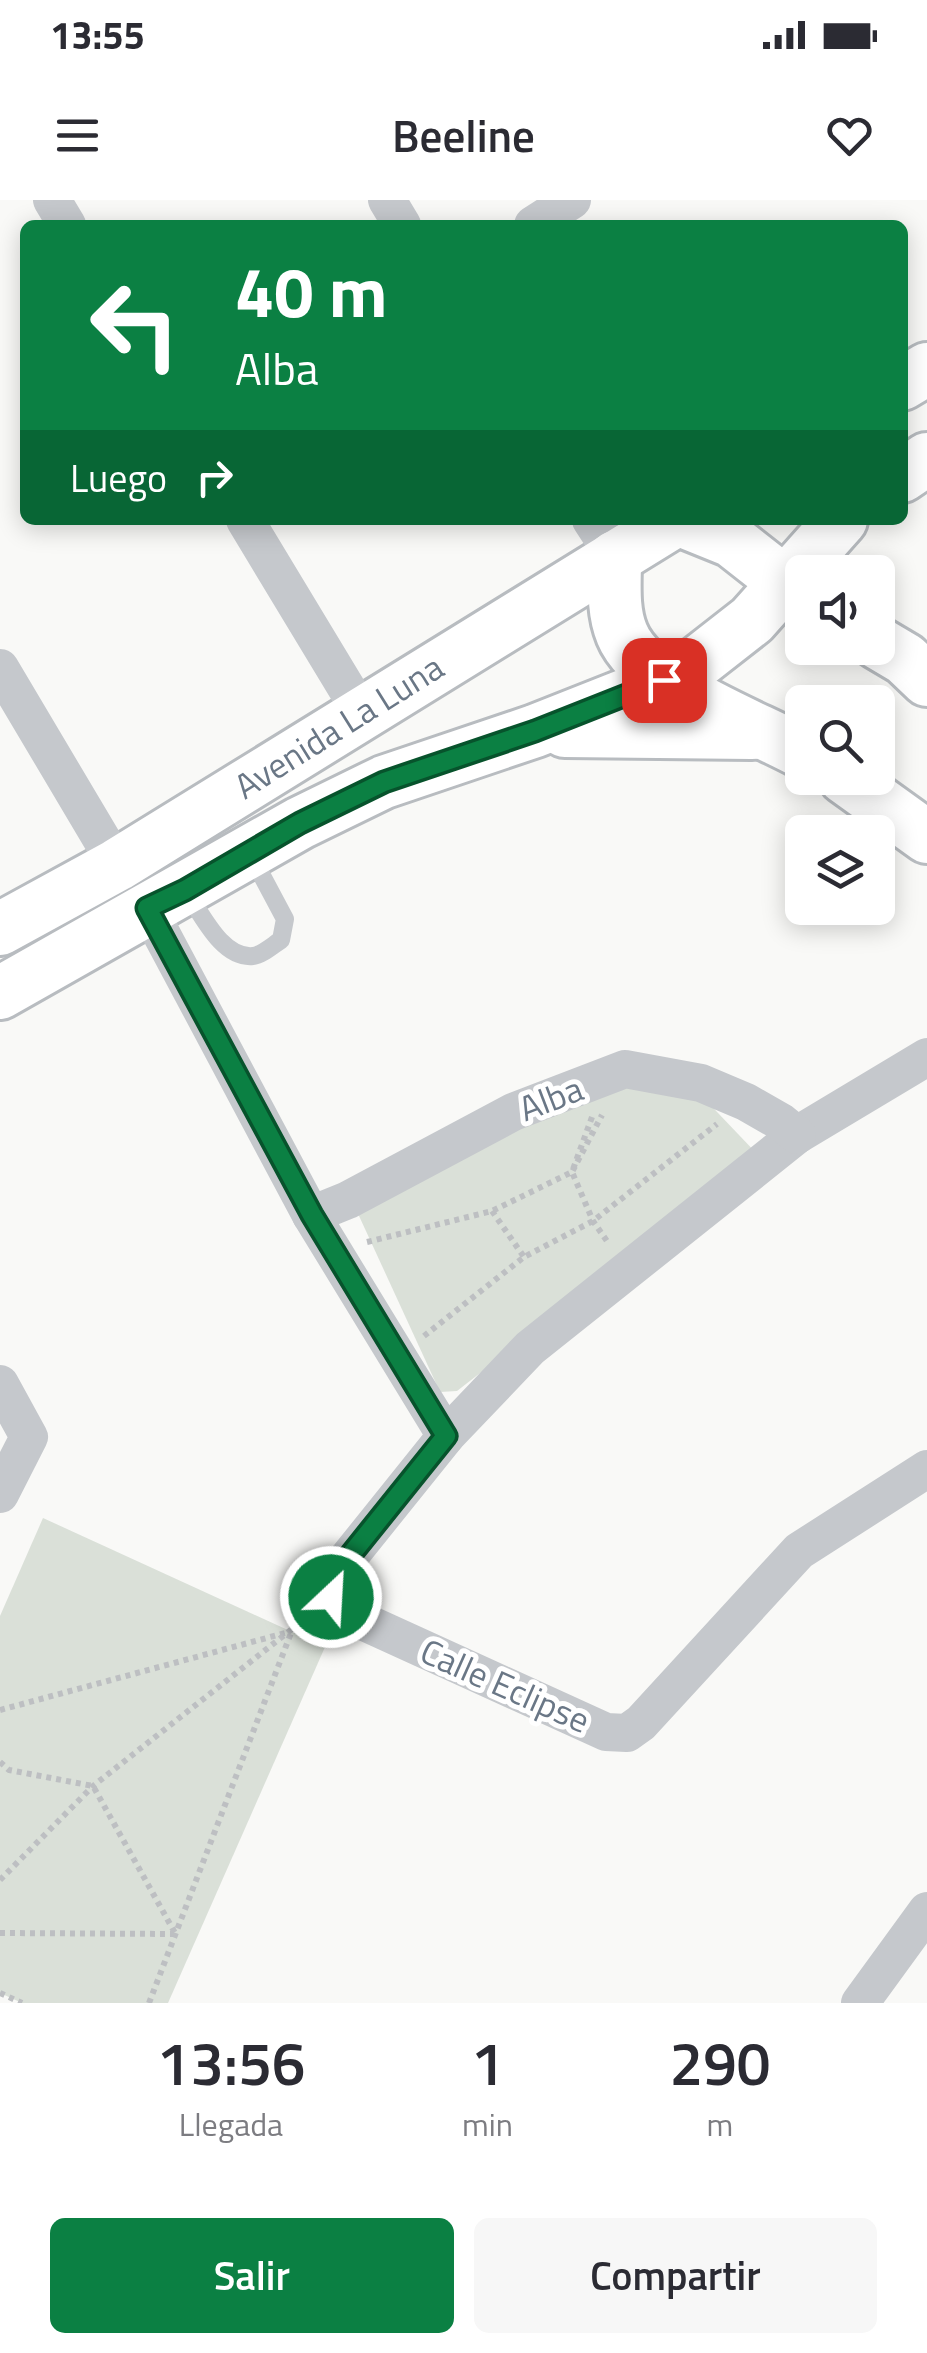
<!DOCTYPE html>
<html lang="es">
<style>
:root{--surface:#fff;--page:#f7f7f7;--text:#2b2b33;--muted:#7c7c81;--accent:#0b8043}
body{margin:0;font-family:"Titillium Web",sans-serif;background:var(--page);color:var(--text);height:100vh;display:flex;flex-direction:column;font-size:38px;white-space:nowrap}
*{box-sizing:border-box;margin:0}
p{font-size:32px;color:var(--muted)}
.icon{flex:none;width:55px;height:55px;fill:none;stroke:currentColor;stroke-width:2;stroke-linecap:round;stroke-linejoin:round}
.map{position:relative;height:1803px;overflow:hidden}
.drawer{display:flex;flex-direction:column;background:var(--surface);flex:1}
.drawer>*{flex:none}
.banner{position:absolute;left:20px;top:20px;width:888px;height:305px;border-radius:15px;box-shadow:0 5px 25px #0003;background:#0b8043;color:#fff;overflow:hidden}
.fabs{position:absolute;left:785px;top:355px;display:grid;gap:20px}
.fabs a{display:grid;place-items:center;width:110px;height:110px;border-radius:15px;background:var(--surface);box-shadow:0 5px 25px #0003;font-size:50px}
.pin{position:absolute;display:grid;place-items:center;width:85px;height:85px;color:#fff;margin:-42px;border-radius:20px;box-shadow:0 5px 15px #0006}
.me{position:absolute;width:110px;margin:-55px;rotate:25deg;stroke-linejoin:round;filter:drop-shadow(0 0 8px #0008)}
.turn{display:flex;align-items:center;gap:35px;height:210px;padding:0 50px;font-size:45px}
.turn .icon{width:130px;height:130px;stroke-width:2.5}
.turn b{display:block;font-size:70px;line-height:85px}
.then{display:flex;align-items:center;height:95px;padding:0 50px;background:#0003;gap:20px;font-size:38px}
.eta{display:flex;justify-content:space-evenly;align-items:center;height:170px;text-align:center}
.eta b{font-size:60px;font-weight:600;line-height:70px}
.action{display:flex;gap:20px;margin-top:auto;padding:20px 50px}
.action a{flex:1;height:115px;border-radius:15px;background:var(--accent);color:#fff;font-size:40px;font-weight:600;line-height:115px;text-align:center}
.action a+a{background:var(--page);color:var(--text)}
.status{display:flex;justify-content:space-between;align-items:center;height:70px;padding:0 50px;background:var(--surface);direction:ltr}
.status svg{height:28px;fill:currentColor}
header{display:flex;justify-content:space-between;align-items:center;height:130px;padding:0 50px;background:var(--surface);font-size:45px;font-weight:600}
.map>svg:first-child{display:block}
.green{fill:#dae0d8}
.lines{fill:none;stroke-linecap:round;stroke-linejoin:round}
.secondary-casing{stroke:#b8bcc0;stroke-width:58}
.path{stroke:#bdbfc2;stroke-width:6;stroke-dasharray:5 5;stroke-linecap:butt}
.lane{stroke:#c5c8cc;stroke-width:18}
.street{stroke:#c5c8cc;stroke-width:38}
.secondary{stroke:#fff;stroke-width:52}
.route-casing{stroke:#07532c;stroke-width:25}
.route{stroke:#0b8043;stroke-width:18}
.labels{text-anchor:middle;stroke-width:10;stroke-linejoin:round;paint-order:stroke}
.street-label{font-size:35px;fill:#6a7786;stroke:#fff}
</style>
<div class="status"><b>13:55</b><svg viewBox="0 0 49 12"><path d="M0 12V9h3v3zM5 12V6h3v6zM10 12V3h3v9zM15 12V0h3v12zM26 1h20v11H26zM47 4h2v5h-2z"/></svg></div>
<header><svg class="icon" aria-label="menu" viewBox="0 0 24 24"><path d="M4 6h16M4 12h16M4 18h16"/></svg>Beeline<svg class="icon" aria-label="heart" viewBox="0 0 24 24"><path d="M12 20l-8-8c-3-5 5-10 8-4 3-6 11-1 8 4z"/></svg></header>
<div class="map">
<svg width="927" height="1803" viewBox="0 0 927 1803">
<rect width="100%" height="100%" fill="#f9f9f7"/>
<g class="green">
<path d="M625,876L698,892L759,956L457,1191L440,1192L354,1005Z"/>
<path d="M43,1318L325,1447L168,1803H22L0,1793V1416Z"/>
</g>
<g class="lines">
<defs>
<g id="secondary">
<path d="M902,184L927,169"/>
<path d="M902,276L927,259"/>
<path d="M680,320L732,341L802,396"/>
<path d="M615,357C615,383 612,410 622,434C643,486 753,525 802,552"/>
<path d="M878,443L905,459L927,480"/>
<path d="M565,531L752,533"/>
<path d="M845,578L927,637"/>
<path d="M0,729L117,665L676,320"/>
<path d="M0,793L300,623L384,582L535,531L664,480L697,463L752,420L841,320"/>
</g>
</defs>
<use href="#secondary" class="secondary-casing"/>
<g class="path">
<path d="M592,917L572,972L602,915"/>
<path d="M492,1011L524,1057"/>
<path d="M367,1042L492,1011L572,972L593,1021L609,1044"/>
<path d="M424,1136L524,1057L593,1021L717,924"/>
<path d="M0,1510L285,1433"/>
<path d="M0,1562L9,1570L93,1586L175,1733"/>
<path d="M0,1680L93,1586L306,1418"/>
<path d="M0,1733L174,1734"/>
<path d="M0,1793L22,1803"/>
<path d="M149,1803L291,1433"/>
</g>
<path class="lane" d="M185,690C201,712 221,759 253,756C262,755 273,745 281,740L285,719L252,657"/>
<g class="street">
<path d="M52,0L67,25"/>
<path d="M387,0L402,25"/>
<path d="M533,25L572,0"/>
<path d="M245,320L361,512"/>
<path d="M591,320L615,357"/>
<path d="M0,468L117,665"/>
<path d="M147,707L311,1015L446,1236"/>
<path d="M927,857L797,935L530,1148L446,1236L332,1378L331,1397L338,1410L606,1532L627,1533L641,1523L799,1351L927,1269"/>
<path d="M311,1015L348,1000L513,912L625,869L701,883L746,902L781,922L797,935"/>
<path d="M0,1184L29,1237L0,1294"/>
<path d="M860,1803L927,1711"/>
</g>
<use href="#secondary" class="secondary"/>
</g>
<g class="lines">
<defs>
<path id="route" d="M331,1397L332,1378L446,1236L312,1015L147,708L185,690L300,623L384,582L535,531L664,480"/>
</defs>
<use href="#route" class="route-casing"/>
<use href="#route" class="route"/>
</g>
<g class="labels">
<g class="street-label">
<text transform="translate(339 527) rotate(-32)" y="12">Avenida La Luna</text>
<text transform="translate(551 899) rotate(-21)" y="12">Alba</text>
<text transform="translate(505 1486) rotate(24)" y="12">Calle Eclipse</text>
</g>
</g>
</svg>
<div class="fabs">
<a><svg class="icon" aria-label="sound" viewBox="0 0 24 24"><path d="M4 9h4l5-4v14l-5-4H4zM17 9q2 3 0 6"/></svg></a>
<a><svg class="icon" aria-label="search" viewBox="0 0 24 24"><circle cx="10" cy="10" r="6"/><path d="M15 15l6 6"/></svg></a>
<a><svg class="icon" aria-label="layers" viewBox="0 0 24 24"><path d="M12 4l9 5-9 5-9-5zM3 14l9 5 9-5"/></svg></a>
</div>
<div class="pin" style="left:664px;top:480px;background:#d93025"><svg class="icon" aria-label="arrive" viewBox="0 0 24 24"><path d="M6 21V4h12l-3 4 3 4H6"/></svg></div>
<svg class="me" style="left:331px;top:1397px" viewBox="-20 -20 40 40"><circle r="17" fill="#0b8043" stroke="#fff" stroke-width="3"/><path d="M0-11L8 9 0 5-8 9z" fill="#fff"/></svg>
<div class="banner">
<div class="turn"><svg class="icon" aria-label="left" viewBox="0 0 24 24"><path d="M17 20v-9H6M10 6l-5 5 5 5"/></svg><div><b>40 m</b>Alba</div></div>
<div class="then">Luego<svg class="icon" aria-label="right" viewBox="0 0 24 24"><path d="M7 20v-9h11M14 6l5 5-5 5"/></svg></div>
</div>
</div>
<section class="drawer">
<div class="eta">
<div><b>13:56</b><p>Llegada</p></div>
<div><b>1</b><p>min</p></div>
<div><b>290</b><p>m</p></div>
</div>
<div class="action"><a>Salir</a><a>Compartir</a></div>
</section>
